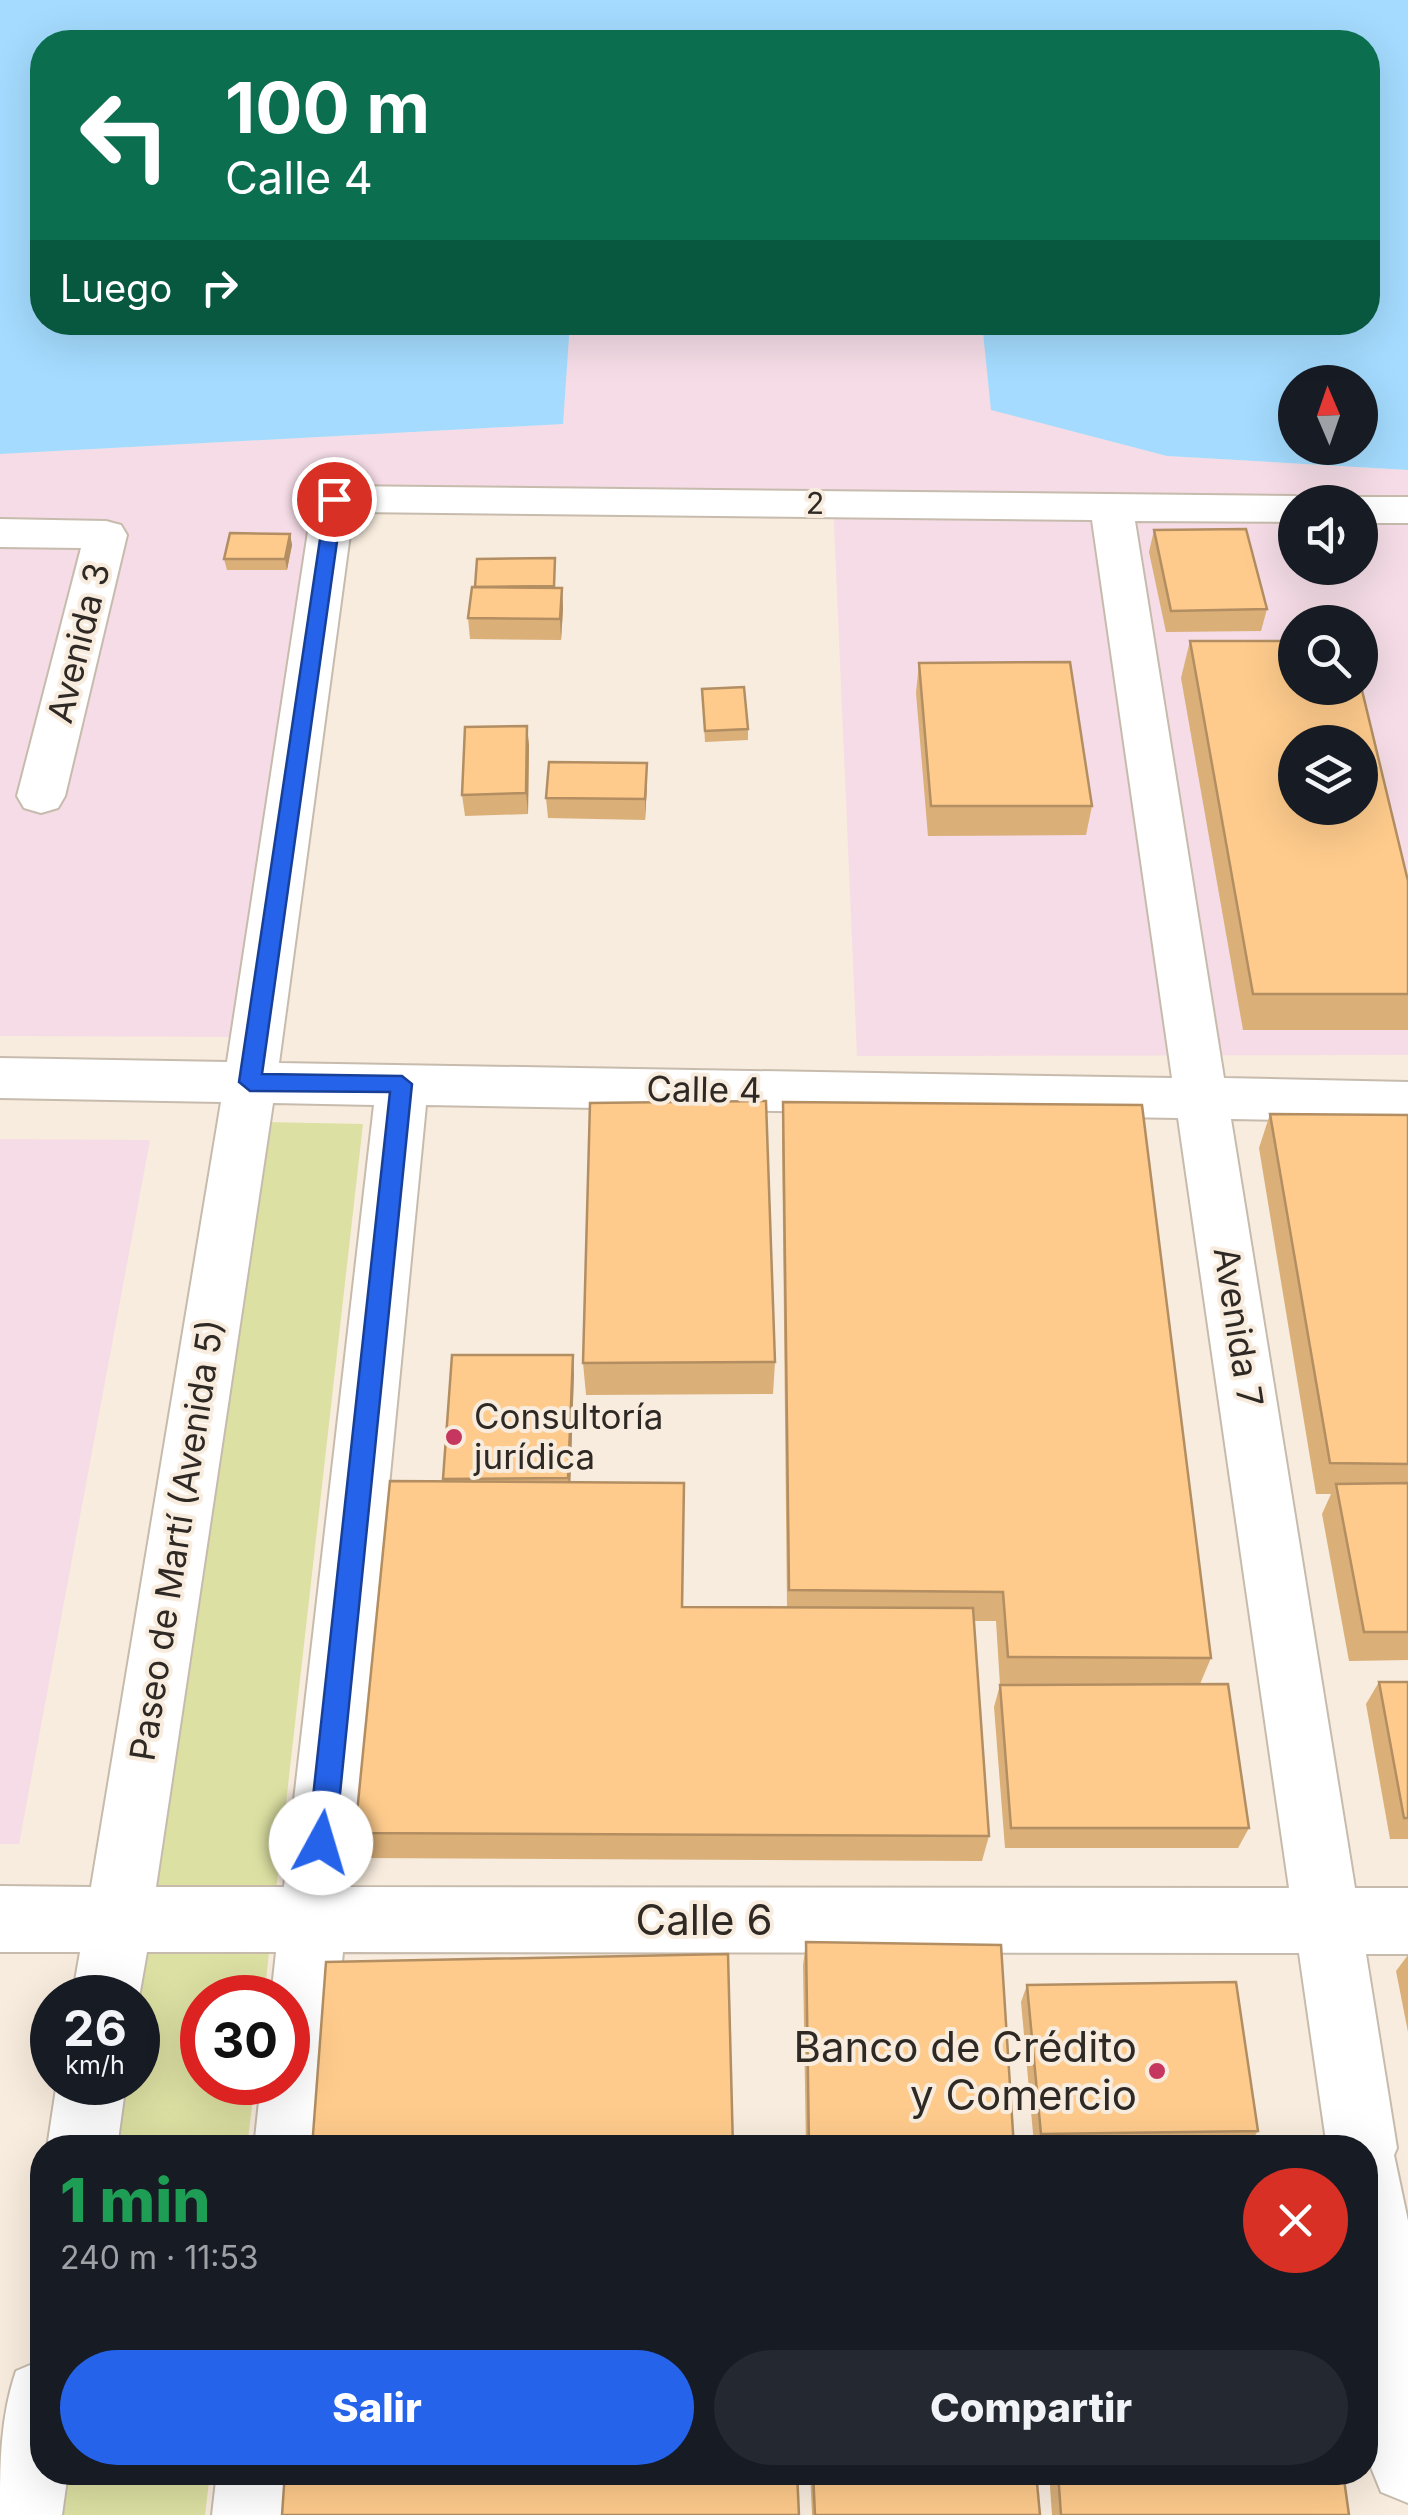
<!DOCTYPE html>
<html lang="es">
<meta charset="utf-8">
<style>
:root{--surface:#171b24;--page:#242831;--text:#f1f3f6;--muted:#9ea1a6;--accent:#2563eb}
body{margin:0;font-family:Inter,sans-serif;background:var(--page);color:var(--text);height:100vh;display:flex;flex-direction:column;font-size:38px;white-space:nowrap}
*{box-sizing:border-box;margin:0}
p{font-size:32px;color:var(--muted)}
.icon{flex:none;width:55px;height:55px;fill:none;stroke:currentColor;stroke-width:2;stroke-linecap:round;stroke-linejoin:round}
.map{position:relative;flex:1;overflow:hidden}
.details{position:absolute;left:30px;top:2135px;width:1348px;height:350px;display:flex;flex-direction:column;background:var(--surface);border-radius:40px;box-shadow:0 10px 40px #0002}
.details>*{flex:none}
.hud{position:absolute;left:30px;top:30px;width:1350px;height:305px;border-radius:40px;box-shadow:0 10px 40px #0002;background:#0b6e4f;color:#fff;overflow:hidden}
.needle{width:65px;rotate:358deg}
.fabs{position:absolute;left:1278px;top:365px;display:grid;gap:20px}
.fabs a{display:grid;place-items:center;width:100px;height:100px;border-radius:50%;background:var(--surface);box-shadow:0 10px 40px #0002;font-size:50px}
.speed{position:absolute;left:30px;top:1975px;display:flex;gap:20px;font-size:50px;font-weight:700;text-align:center}
.speed>*{display:grid;place-content:center;width:130px;height:130px;border-radius:50%;background:var(--surface);box-shadow:0 10px 40px #0002;line-height:1}
.speed small{font-size:25px;font-weight:400}
.speed .limit{border:15px solid #d22;background:#fff;color:#111}
.pin{position:absolute;display:grid;place-items:center;width:85px;height:85px;color:#fff;margin:-42px;border:5px solid #fff;border-radius:50%;box-shadow:0 2px 10px #0007}
.me{position:absolute;width:110px;margin:-55px;rotate:6deg;stroke-linejoin:round;filter:drop-shadow(0 0 8px #0008)}
.turn{display:flex;align-items:center;gap:35px;height:210px;padding:0 30px;font-size:45px}
.turn .icon{width:130px;height:130px;stroke-width:2.5}
.turn b{display:block;font-size:70px;line-height:85px}
.then{display:flex;align-items:center;height:95px;padding:0 30px;background:#0003;gap:20px;font-size:38px}
.round{display:grid;place-items:center;flex:none;width:105px;height:105px;border-radius:52px;background:var(--page)}
.overview{display:flex;align-items:center;justify-content:space-between;height:170px;padding:0 30px}
h1{font-size:60px;font-weight:800;line-height:75px;color:#1e9e55}
.button{display:flex;gap:20px;margin-top:auto;padding:20px 30px}
.button a{flex:1;height:115px;border-radius:60px;background:var(--accent);color:#fff;font-size:40px;font-weight:800;line-height:115px;text-align:center}
.button a+a{background:var(--page);color:var(--text)}
.map>svg:first-child{display:block}
.industrial{fill:#f5dce6;fill-rule:evenodd}
.green{fill:#dce0a2}
.water{fill:#a4dbfe;fill-rule:evenodd}
.lines{fill:none;stroke-linecap:round;stroke-linejoin:round}
.minor-casing{stroke:#c6bbad;stroke-width:4}
.minor{fill:#fff;fill-rule:evenodd}
.wall{fill:#daaf78}
.shaded-wall{fill:#b28e62}
.building{fill:#fecb8c;stroke:#b28e62;stroke-width:2.5;fill-rule:evenodd}
.route{fill:#2563eb;stroke:#184099;stroke-width:2.5}
.poi-dot{fill:#c6375f;stroke:#f8ecde;stroke-width:4}
.labels{text-anchor:middle;stroke-width:8;stroke-linejoin:round;paint-order:stroke}
.far-street-label{font-size:30px;fill:#2e2924;stroke:#f8ecde}
.street-label{font-size:35px;fill:#2e2924;stroke:#f8ecde}
.poi-label{font-size:35px;fill:#2e2924;stroke:#f8ecde;text-anchor:start}
.near-street-label{font-size:42px;fill:#2e2924;stroke:#f8ecde}
.near-poi-label{font-size:42px;fill:#2e2924;stroke:#f8ecde;text-anchor:end}
</style>
<div class="map">
<svg width="1408" height="2515" viewBox="0 0 1408 2515">
<rect width="100%" height="100%" fill="#f8ecde"/>
<g class="industrial">
<path d="M982,322L992,410L1167,456L1408,470V1055L857,1056L833,501L333,489L242,1037L0,1036V454L562,424L570,323ZM1295,502H1360V568H1295ZM1295,622H1360V688H1295ZM1295,742H1360V808H1295Z"/>
<path d="M0,1139L150,1140L19,1844H0Z"/>
</g>
<g class="green">
<path d="M262,1122L363,1124L264,1997L202,1998V2082L255,2083L247,2147L114,2148L123,2083L138,2082V1998Z"/>
<path d="M66,2473H210L205,2515H60Z"/>
</g>
<path class="water" d="M0,0H1408V470L1167,456L991,410L982,323L1368,322V42H42V322L570,323L563,424L0,454ZM1295,382H1360V448H1295Z"/>
<g class="lines">
<defs>
<g id="minor">
<path d="M334,486L1295,496L1312,502H1295V522L1135,521L1224,1078L1408,1082V1122L1231,1119L1355,1888H1408V1954H1366L1397,2148L1394,2155L1408,2221V2503L1381,2492L1370,2465L1365,2426V2148H1327L1299,1953L343,1952L324,2148H254L261,2082H288V1998H271L276,1952H147L138,2003V1998H72L80,1952H0V1886L91,1887L221,1102L0,1098V1058L227,1062L313,499L319,490ZM353,512L1092,520L1172,1078L279,1063ZM273,1103L374,1105L284,1887H156ZM426,1105L1178,1118L1289,1888L350,1887Z"/>
<path d="M1360,497H1408V523H1360V502H1344Z"/>
<path d="M0,519L106,521L121,525L127,535L65,796L58,808L41,813L24,808L17,796L81,548L0,547Z"/>
<path d="M57,2082H126L117,2148H47Z"/>
<path d="M42,2360V2472H68L62,2515H0C0,2465 0,2418 16,2371Z"/>
<path d="M217,2472H293L288,2515H212Z"/>
</g>
</defs>
<use href="#minor" class="minor-casing"/>
<use href="#minor" class="minor"/>
</g>
<g class="wall">
<path d="M1154,530L1267,609L1261,631L1166,632L1149,552Z"/>
<path d="M290,534L292,545L287,570H227L224,559Z"/>
<path d="M555,558V588H562L563,609L561,640L470,639L468,618L475,587Z"/>
<path d="M1190,641L1408,881V1030H1243L1181,678Z"/>
<path d="M919,663L1092,806L1086,835L928,836L916,693Z"/>
<path d="M702,689L748,729V740L705,742Z"/>
<path d="M527,726L529,746L528,814L465,816L462,795Z"/>
<path d="M647,784L645,820L548,818L546,798Z"/>
<path d="M783,1102L1211,1658L1200,1684L1249,1828L1238,1848H1005L994,1707L1000,1685L996,1621H974L989,1836L982,1861L364,1858L355,1833L443,1479L574,1373L570,1482L684,1483L683,1607H787L782,1136Z"/>
<path d="M1270,1114L1408,1115V1660L1349,1661L1322,1514L1331,1494H1316L1259,1148Z"/>
<path d="M775,1362L773,1394L586,1395L583,1363Z"/>
<path d="M1379,1682H1408V1839H1390L1366,1704Z"/>
<path d="M806,1942L1014,2148H806L803,1965Z"/>
<path d="M1408,1955V2032L1396,1971Z"/>
<path d="M1027,1985L1258,2131L1251,2141L1301,2148H1026L1028,2144H1034L1021,2002Z"/>
<path d="M810,2472H1036L1040,2515H812Z"/>
<path d="M1049,2472H1343L1349,2515H1052Z"/>
</g>
<g class="shaded-wall">
<path d="M290,534L292,545L287,570L285,559Z"/>
<path d="M562,588L563,609L561,640L560,619Z"/>
<path d="M527,726L529,746L528,814L526,793Z"/>
<path d="M647,763V784L645,820V799Z"/>
<path d="M573,1355L574,1373L570,1495L568,1478Z"/>
</g>
<g class="building">
<path d="M1246,529L1267,609L1171,611L1154,530Z"/>
<path d="M230,533L290,534L285,559H224Z"/>
<path d="M555,558L554,586L475,587L477,559Z"/>
<path d="M472,587L562,588L560,619L468,618Z"/>
<path d="M1190,641H1295V688H1360V682L1408,881V994H1253ZM1295,742H1360V808H1295Z"/>
<path d="M1070,662L1092,806H931L919,663Z"/>
<path d="M744,687L748,729L705,731L702,689Z"/>
<path d="M527,726L526,793L462,795L465,727Z"/>
<path d="M549,762L647,763L645,799L546,798Z"/>
<path d="M766,1101L775,1362L583,1363L590,1103Z"/>
<path d="M783,1102L1142,1105L1211,1658L1008,1657L1003,1592L789,1590Z"/>
<path d="M1270,1114L1408,1115V1464L1330,1463Z"/>
<path d="M452,1355H573L568,1478L443,1479Z"/>
<path d="M390,1481L684,1483L682,1607L973,1608L989,1836L355,1833Z"/>
<path d="M1408,1483V1632H1364L1336,1484Z"/>
<path d="M1379,1682H1408V1818H1404Z"/>
<path d="M1228,1684L1249,1828H1011L1000,1685Z"/>
<path d="M806,1942L1001,1945L1014,2148H809Z"/>
<path d="M728,1954L733,2148H312L326,1962Z"/>
<path d="M1236,1982L1258,2131L1041,2134L1027,1985Z"/>
<path d="M1300,2140L1301,2148H1028V2144Z"/>
<path d="M285,2472H797L799,2515H282Z"/>
<path d="M813,2472H1036L1040,2515H815Z"/>
<path d="M1058,2472H1343L1349,2515H1061Z"/>
</g>
<path class="route" d="M334,494L343,499L262,1074L402,1076L412,1084L335,1843L331,1852L321,1856L312,1852L308,1843L390,1092L250,1091L239,1082L326,499Z"/>
<g class="poi-dot">
<circle cx="454" cy="1437" r="10"/>
<circle cx="1157" cy="2071" r="10"/>
</g>
<g class="labels">
<g class="far-street-label">
<text transform="translate(815 504) rotate(1)" y="10">2</text>
</g>
<g class="street-label">
<text transform="translate(79 643) rotate(-76)" y="12">Avenida 3</text>
<text transform="translate(704 1090) rotate(1)" y="12">Calle 4</text>
<text transform="translate(1238 1327) rotate(81)" y="12">Avenida 7</text>
<text transform="translate(177 1540) rotate(-81)" y="12">Paseo de Martí (Avenida 5)</text>
</g>
<g class="poi-label">
<text x="474" y="1429">Consultoría<tspan x="474" dy="40">jurídica</tspan></text>
</g>
<g class="near-street-label">
<text x="704" y="1935">Calle 6</text>
</g>
<g class="near-poi-label">
<text x="1137" y="2062">Banco de Crédito<tspan x="1137" dy="48">y Comercio</tspan></text>
</g>
</g>
</svg>
<div class="fabs">
<a><svg class="needle" viewBox="-14 -14 28 28"><path d="M0-13l5 13h-10z" fill="#e53935"/><path d="M0 13l5-13h-10z" fill="#9ea1a6"/></svg></a>
<a><svg class="icon" aria-label="sound" viewBox="0 0 24 24"><path d="M4 9h4l5-4v14l-5-4H4zM17 9q2 3 0 6"/></svg></a>
<a><svg class="icon" aria-label="search" viewBox="0 0 24 24"><circle cx="10" cy="10" r="6"/><path d="M15 15l6 6"/></svg></a>
<a><svg class="icon" aria-label="layers" viewBox="0 0 24 24"><path d="M12 4l9 5-9 5-9-5zM3 14l9 5 9-5"/></svg></a>
</div>
<div class="speed"><div>26<small>km/h</small></div><div class="limit">30</div></div>
<div class="pin" style="left:334px;top:499px;background:#d93025"><svg class="icon" aria-label="arrive" viewBox="0 0 24 24"><path d="M6 21V4h12l-3 4 3 4H6"/></svg></div>
<svg class="me" style="left:321px;top:1843px" viewBox="-20 -20 40 40"><circle r="19" fill="#fff"/><path d="M0-13L10 11 0 6-10 11z" fill="#2563eb"/></svg>
<div class="hud">
<div class="turn"><svg class="icon" aria-label="left" viewBox="0 0 24 24"><path d="M17 20v-9H6M10 6l-5 5 5 5"/></svg><div><b>100 m</b>Calle 4</div></div>
<div class="then">Luego<svg class="icon" aria-label="right" viewBox="0 0 24 24"><path d="M7 20v-9h11M14 6l5 5-5 5"/></svg></div>
</div>
<section class="details">
<div class="overview"><div><h1>1 min</h1><p>240 m · 11:53</p></div><a class="round" style="background:#d93025;color:#fff"><svg class="icon" aria-label="close" viewBox="0 0 24 24"><path d="M6 6l12 12M18 6L6 18"/></svg></a></div>
<div class="button"><a>Salir</a><a>Compartir</a></div>
</section>
</div>
